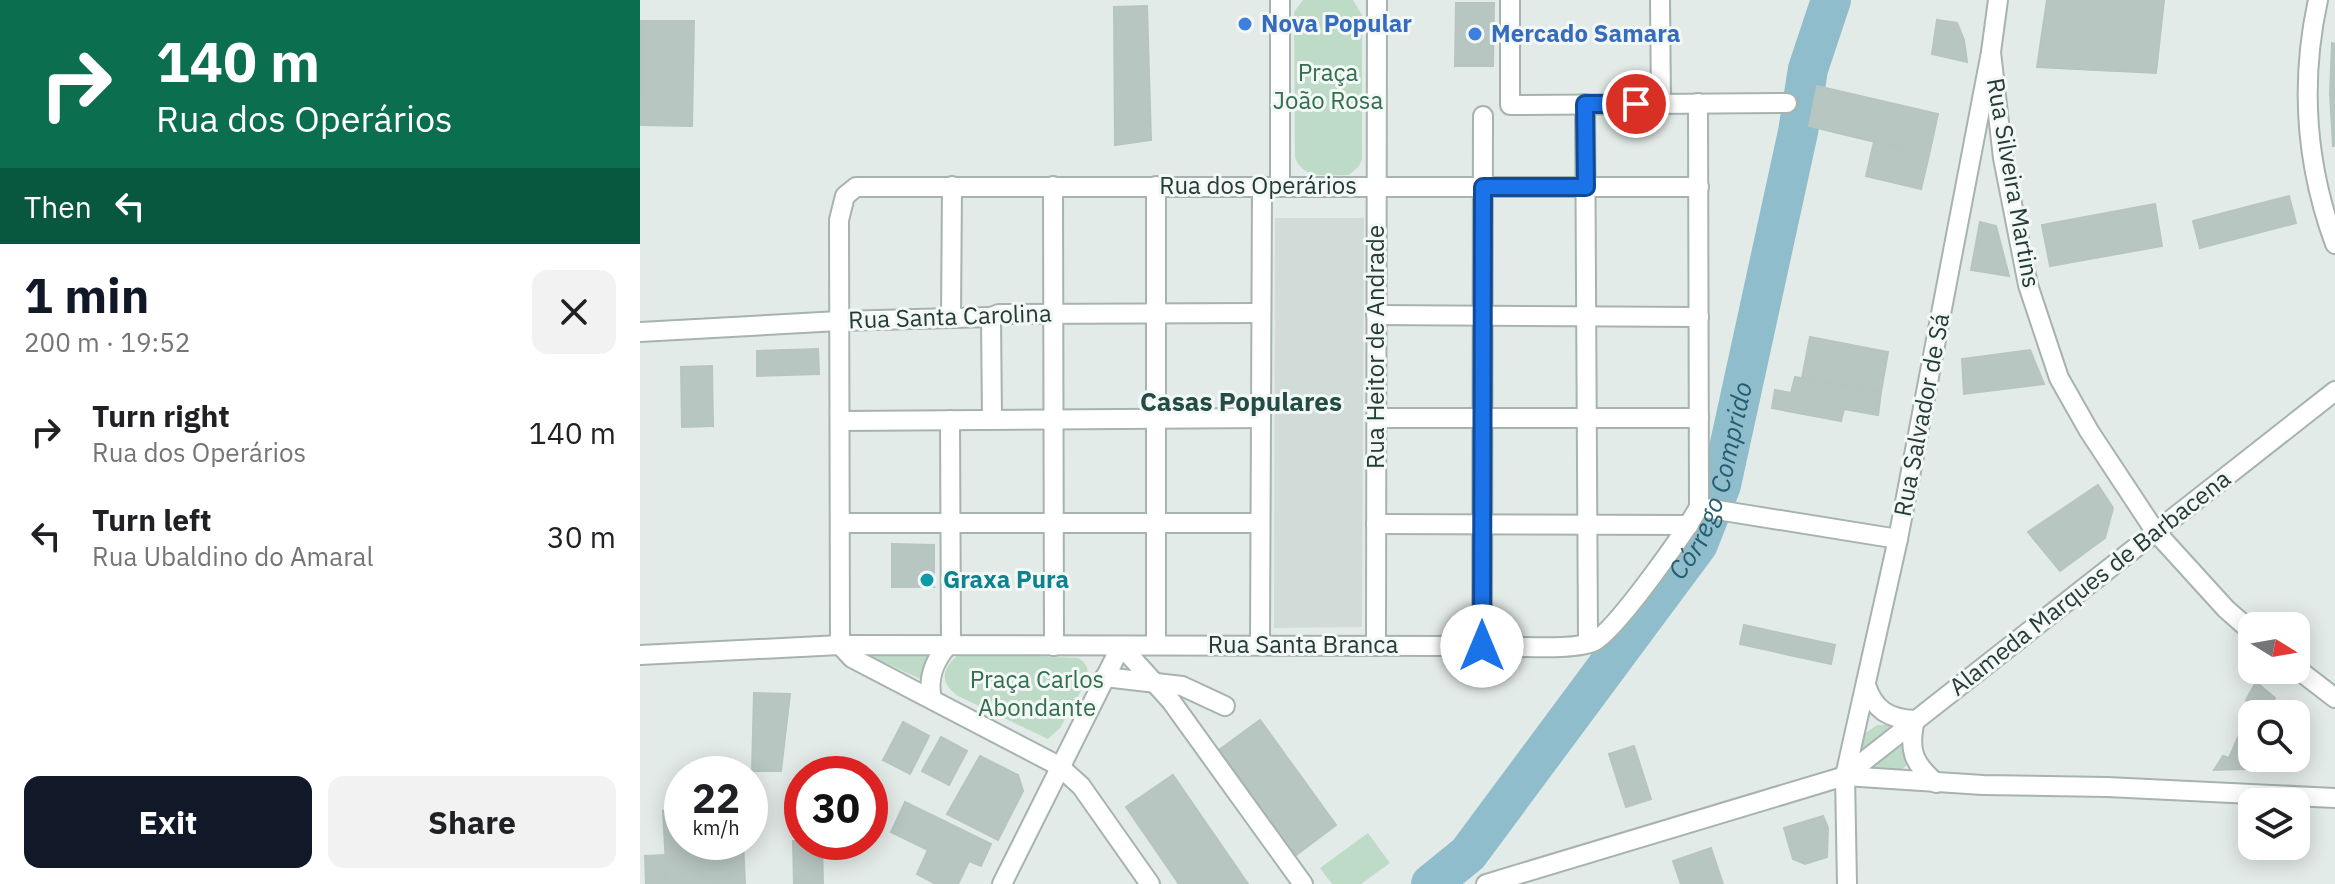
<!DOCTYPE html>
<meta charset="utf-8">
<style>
:root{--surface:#fff;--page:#f2f2f2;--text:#202124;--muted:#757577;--accent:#111827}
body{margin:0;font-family:"IBM Plex Sans",sans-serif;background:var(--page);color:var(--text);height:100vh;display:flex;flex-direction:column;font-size:30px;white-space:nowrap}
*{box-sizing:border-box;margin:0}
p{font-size:26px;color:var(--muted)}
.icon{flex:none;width:44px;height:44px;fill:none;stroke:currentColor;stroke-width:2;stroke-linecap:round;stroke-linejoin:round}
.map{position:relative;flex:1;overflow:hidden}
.details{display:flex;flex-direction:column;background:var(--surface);width:640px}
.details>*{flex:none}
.hud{background:#0b6e4f;color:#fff;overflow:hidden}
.needle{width:52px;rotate:101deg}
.tools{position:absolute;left:1598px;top:612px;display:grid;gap:16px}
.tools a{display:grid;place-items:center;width:72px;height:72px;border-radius:16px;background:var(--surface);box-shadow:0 4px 20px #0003;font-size:40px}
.speed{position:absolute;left:24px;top:756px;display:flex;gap:16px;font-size:40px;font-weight:700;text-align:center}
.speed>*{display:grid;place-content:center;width:104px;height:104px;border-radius:50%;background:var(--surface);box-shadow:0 4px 20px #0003;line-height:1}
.speed small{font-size:20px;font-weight:400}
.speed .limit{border:12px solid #d22;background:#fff;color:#111}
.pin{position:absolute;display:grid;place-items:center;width:68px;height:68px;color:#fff;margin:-34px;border:4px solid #fff;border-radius:50%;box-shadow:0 2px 8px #0007}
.me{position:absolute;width:88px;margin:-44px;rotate:0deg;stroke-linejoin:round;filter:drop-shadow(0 0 6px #0008)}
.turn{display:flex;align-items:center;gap:28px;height:168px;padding:0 24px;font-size:36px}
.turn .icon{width:104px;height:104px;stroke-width:2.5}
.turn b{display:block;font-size:56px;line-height:68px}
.then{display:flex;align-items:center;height:76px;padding:0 24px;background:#0003;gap:16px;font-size:30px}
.round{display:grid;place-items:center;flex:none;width:84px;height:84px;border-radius:16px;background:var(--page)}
.summary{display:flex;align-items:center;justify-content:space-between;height:136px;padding:0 24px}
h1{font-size:48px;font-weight:800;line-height:60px;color:var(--accent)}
.cta{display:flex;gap:16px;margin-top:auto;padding:16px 24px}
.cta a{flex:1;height:92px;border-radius:16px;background:var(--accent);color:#fff;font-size:32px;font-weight:800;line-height:92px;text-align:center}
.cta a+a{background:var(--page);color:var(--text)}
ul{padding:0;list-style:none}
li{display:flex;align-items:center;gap:24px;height:104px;padding:0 24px}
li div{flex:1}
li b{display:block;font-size:30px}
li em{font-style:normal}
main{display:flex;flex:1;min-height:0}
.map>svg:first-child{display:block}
.built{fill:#d1dbd8}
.green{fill:#bedbc8}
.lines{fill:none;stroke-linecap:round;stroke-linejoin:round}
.river{stroke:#90bdcc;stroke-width:40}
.building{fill:#b8c6c2;stroke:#b6c5c0;stroke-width:2}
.street-casing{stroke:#a6b3af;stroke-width:22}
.street{stroke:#fff;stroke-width:18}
.route-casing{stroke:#114b97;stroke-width:20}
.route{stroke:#1a73e8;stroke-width:14}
.shop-dot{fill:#3f7fe0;stroke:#f3f8f6;stroke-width:3}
.culture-dot{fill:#0f9aa8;stroke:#f3f8f6;stroke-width:3}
.labels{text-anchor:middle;stroke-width:6;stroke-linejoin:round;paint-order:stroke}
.shop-label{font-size:24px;font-weight:bold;fill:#366cbe;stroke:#f3f8f6;text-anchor:start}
.park-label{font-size:24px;fill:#326f4f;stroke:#f3f8f6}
.street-label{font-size:24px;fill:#243b37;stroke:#f3f8f6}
.culture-label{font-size:24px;font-weight:bold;fill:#0d838f;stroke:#f3f8f6;text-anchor:start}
.neighbourhood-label{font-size:26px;font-weight:bold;fill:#224c45;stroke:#f3f8f6}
.water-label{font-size:26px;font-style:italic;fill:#235e72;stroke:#f3f8f6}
</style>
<main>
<section class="details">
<div class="hud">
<div class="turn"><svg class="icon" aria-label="right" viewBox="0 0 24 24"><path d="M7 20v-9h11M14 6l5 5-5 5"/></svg><div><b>140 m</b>Rua dos Operários</div></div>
<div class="then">Then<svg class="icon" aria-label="left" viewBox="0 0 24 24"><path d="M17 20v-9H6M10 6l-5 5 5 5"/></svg></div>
</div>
<div class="summary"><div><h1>1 min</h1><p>200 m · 19:52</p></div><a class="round"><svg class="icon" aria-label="close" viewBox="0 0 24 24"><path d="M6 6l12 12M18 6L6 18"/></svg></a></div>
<ul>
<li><svg class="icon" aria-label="right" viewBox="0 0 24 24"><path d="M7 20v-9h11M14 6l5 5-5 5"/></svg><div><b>Turn right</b><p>Rua dos Operários</p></div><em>140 m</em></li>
<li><svg class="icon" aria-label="left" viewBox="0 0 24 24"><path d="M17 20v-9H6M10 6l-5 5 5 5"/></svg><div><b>Turn left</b><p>Rua Ubaldino do Amaral</p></div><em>30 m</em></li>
</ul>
<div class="cta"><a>Exit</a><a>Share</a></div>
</section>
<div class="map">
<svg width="1695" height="884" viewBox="0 0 1695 884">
<rect width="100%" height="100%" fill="#e3ebe8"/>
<path class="built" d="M635,218H724L722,627L634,628Z"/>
<g class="green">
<path d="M663,0H713L722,15V159L719,166L709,175C688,175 664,180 655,158L654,12Z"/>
<path d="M294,651L283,666L285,681L223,653Z"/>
<path d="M321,653L438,658C447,663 449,669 447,680L420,728L408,739L318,696C297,681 303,666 321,653Z"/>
<path d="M1237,725H1251L1268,744L1270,755L1266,766L1254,774L1235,773L1222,761L1216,747L1223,735Z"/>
<path d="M728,833L750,863L721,884H692L680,868Z"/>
</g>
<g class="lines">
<path class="river" id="s1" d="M791,884L828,854L1058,544L1081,485L1158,132L1168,69L1191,0"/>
</g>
<g class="building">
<path d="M1407,0H1524L1516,73L1397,67Z"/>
<path d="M816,3H854L853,66H815Z"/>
<path d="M507,6L511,140L475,145L474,7Z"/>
<path d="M1297,20L1317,23L1324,40L1327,62L1292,54Z"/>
<path d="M1,21H54L52,126L0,125Z"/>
<path d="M1692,43L1695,44V94H1690Z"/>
<path d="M1177,86L1298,114L1289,155L1169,126Z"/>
<path d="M1690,94H1695V146H1693Z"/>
<path d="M1234,142L1289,155L1281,189L1226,176Z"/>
<path d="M1649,196L1656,223L1560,248L1553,221Z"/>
<path d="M1515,204L1522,246L1410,266L1402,225Z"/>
<path d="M1340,222L1356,226L1369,276L1331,270Z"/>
<path d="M1170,337L1248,352L1241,392L1162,378Z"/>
<path d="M178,349L179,374L117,376V351Z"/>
<path d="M1390,350L1404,384L1324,394L1322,359Z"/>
<path d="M72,366L73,426L42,427L41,367Z"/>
<path d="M1155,377L1241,392L1238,415L1204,409L1201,421L1132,408L1135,390L1151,393Z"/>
<path d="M1458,485L1473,508L1465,538L1420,571L1388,532Z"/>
<path d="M252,544L294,545V587H252Z"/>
<path d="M1104,625L1195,645L1191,664L1100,644Z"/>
<path d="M1616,682L1635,698L1628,714H1612V752L1605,769L1574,770L1583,756L1589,758L1613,703L1606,700Z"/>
<path d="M114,693L150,694L141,771H112Z"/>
<path d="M620,720L696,825L652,858L575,753Z"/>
<path d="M263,722L289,736L270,774L243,760Z"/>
<path d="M301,737L327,751L309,785L282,771Z"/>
<path d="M994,746L1011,799L986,807L969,754Z"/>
<path d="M340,756L378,775L383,791L358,840L307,814Z"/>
<path d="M533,775L608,884H539L486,807Z"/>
<path d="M265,802L351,844L341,866L329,861L318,884H296L277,874L288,850L251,832Z"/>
<path d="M42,810V842H60L63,884H27L23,811Z"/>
<path d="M1183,816L1188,828L1187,857L1165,864L1153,859L1144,828Z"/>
<path d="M153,841L182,842L183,884H154Z"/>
<path d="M60,842H103L105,884H63Z"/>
<path d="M1071,848L1083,884H1041L1033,861Z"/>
<path d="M25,855L27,884H6L5,856Z"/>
</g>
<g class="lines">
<defs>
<g id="street">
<path d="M870,0V105L1147,103"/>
<path d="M1020,0L1021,104"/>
<path d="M1358,0L1351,52L1363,158L1388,285L1419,378L1449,431L1515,531L1586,609L1612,632"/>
<path d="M1678,0C1660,82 1666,165 1695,244"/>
<path d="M945,104L948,643"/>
<path d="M413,186L414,646"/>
<path d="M640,186V0"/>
<path d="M736,315L1059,317"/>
<path d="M351,317L352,420"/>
<path d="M311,318L312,186"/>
<path d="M0,332L199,321L351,317L359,314L621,313"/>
<path d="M736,418H1059"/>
<path d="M310,420L311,645"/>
<path d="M200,421L621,418"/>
<path d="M1059,507L1258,539"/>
<path d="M200,523H620"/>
<path d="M736,524L1049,525"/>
<path d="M620,644L622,186"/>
<path d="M200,645L199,220L205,196L216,187H1059"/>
<path d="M200,645L212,658L419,766L441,786L510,884"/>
<path d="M516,645V186"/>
<path d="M481,646L531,701L663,884"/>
<path d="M736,646L737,0"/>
<path d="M842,646L843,116"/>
<path d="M0,655L200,645L842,646C869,646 931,651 953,642C975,632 1046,531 1059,507L1058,103"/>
<path d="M1656,668L1695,698"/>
<path d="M465,677L542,686L585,706"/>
<path d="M1226,685C1234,710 1249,719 1275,720C1268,750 1273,763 1296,783"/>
<path d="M292,699C287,678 294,661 308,645"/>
<path d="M1205,776L1695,391"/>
<path d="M362,884L481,646"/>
<path d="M846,884L1205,776L1343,785L1467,787L1695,798"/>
<path d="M1207,884L1205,776L1258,539L1351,52"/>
</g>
</defs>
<use href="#street" class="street-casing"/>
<use href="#street" class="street"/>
</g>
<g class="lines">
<defs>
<path id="route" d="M842,646L843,187H946L945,104H996"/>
</defs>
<use href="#route" class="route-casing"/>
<use href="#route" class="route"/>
</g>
<g class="shop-dot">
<circle cx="605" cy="24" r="8"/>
<circle cx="835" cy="34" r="8"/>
</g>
<circle class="culture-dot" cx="287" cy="580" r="8"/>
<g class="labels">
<g class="shop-label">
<text x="621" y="32">Nova Popular</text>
<text x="851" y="42">Mercado Samara</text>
</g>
<g class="park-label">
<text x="688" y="81">Praça<tspan x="688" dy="28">João Rosa</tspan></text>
<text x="397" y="688">Praça Carlos<tspan x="397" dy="28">Abondante</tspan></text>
</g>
<g class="street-label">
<text transform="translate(1373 183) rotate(80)" y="8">Rua Silveira Martins</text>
<text x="618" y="194">Rua dos Operários</text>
<text transform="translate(310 317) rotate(-2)" y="8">Rua Santa Carolina</text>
<text transform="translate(736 347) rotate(-90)" y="8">Rua Heitor de Andrade</text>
<text transform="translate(1282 415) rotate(-79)" y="8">Rua Salvador de Sá</text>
<text transform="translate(1450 583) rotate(-38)" y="8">Alameda Marques de Barbacena</text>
<text x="663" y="653">Rua Santa Branca</text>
</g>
<g class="culture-label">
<text x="303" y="588">Graxa Pura</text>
</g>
<g class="neighbourhood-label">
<text x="601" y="411">Casas Populares</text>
</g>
<g class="water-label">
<text dy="9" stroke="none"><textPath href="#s1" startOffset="498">Córrego Comprido</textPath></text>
</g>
</g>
</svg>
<div class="tools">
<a><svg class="needle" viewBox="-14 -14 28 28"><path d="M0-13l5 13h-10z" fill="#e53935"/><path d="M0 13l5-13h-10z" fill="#757577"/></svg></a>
<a><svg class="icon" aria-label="search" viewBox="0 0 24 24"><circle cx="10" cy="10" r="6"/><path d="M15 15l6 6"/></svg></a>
<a><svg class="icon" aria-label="layers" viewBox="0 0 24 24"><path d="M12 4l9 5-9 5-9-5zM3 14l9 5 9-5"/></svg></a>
</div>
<div class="speed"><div>22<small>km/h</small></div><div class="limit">30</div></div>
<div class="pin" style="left:996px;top:104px;background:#d93025"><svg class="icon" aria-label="arrive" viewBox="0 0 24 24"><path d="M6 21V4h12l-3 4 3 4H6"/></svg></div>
<svg class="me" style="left:842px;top:646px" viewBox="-20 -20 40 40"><circle r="19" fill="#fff"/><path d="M0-13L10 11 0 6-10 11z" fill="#1a73e8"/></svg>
</div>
</main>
